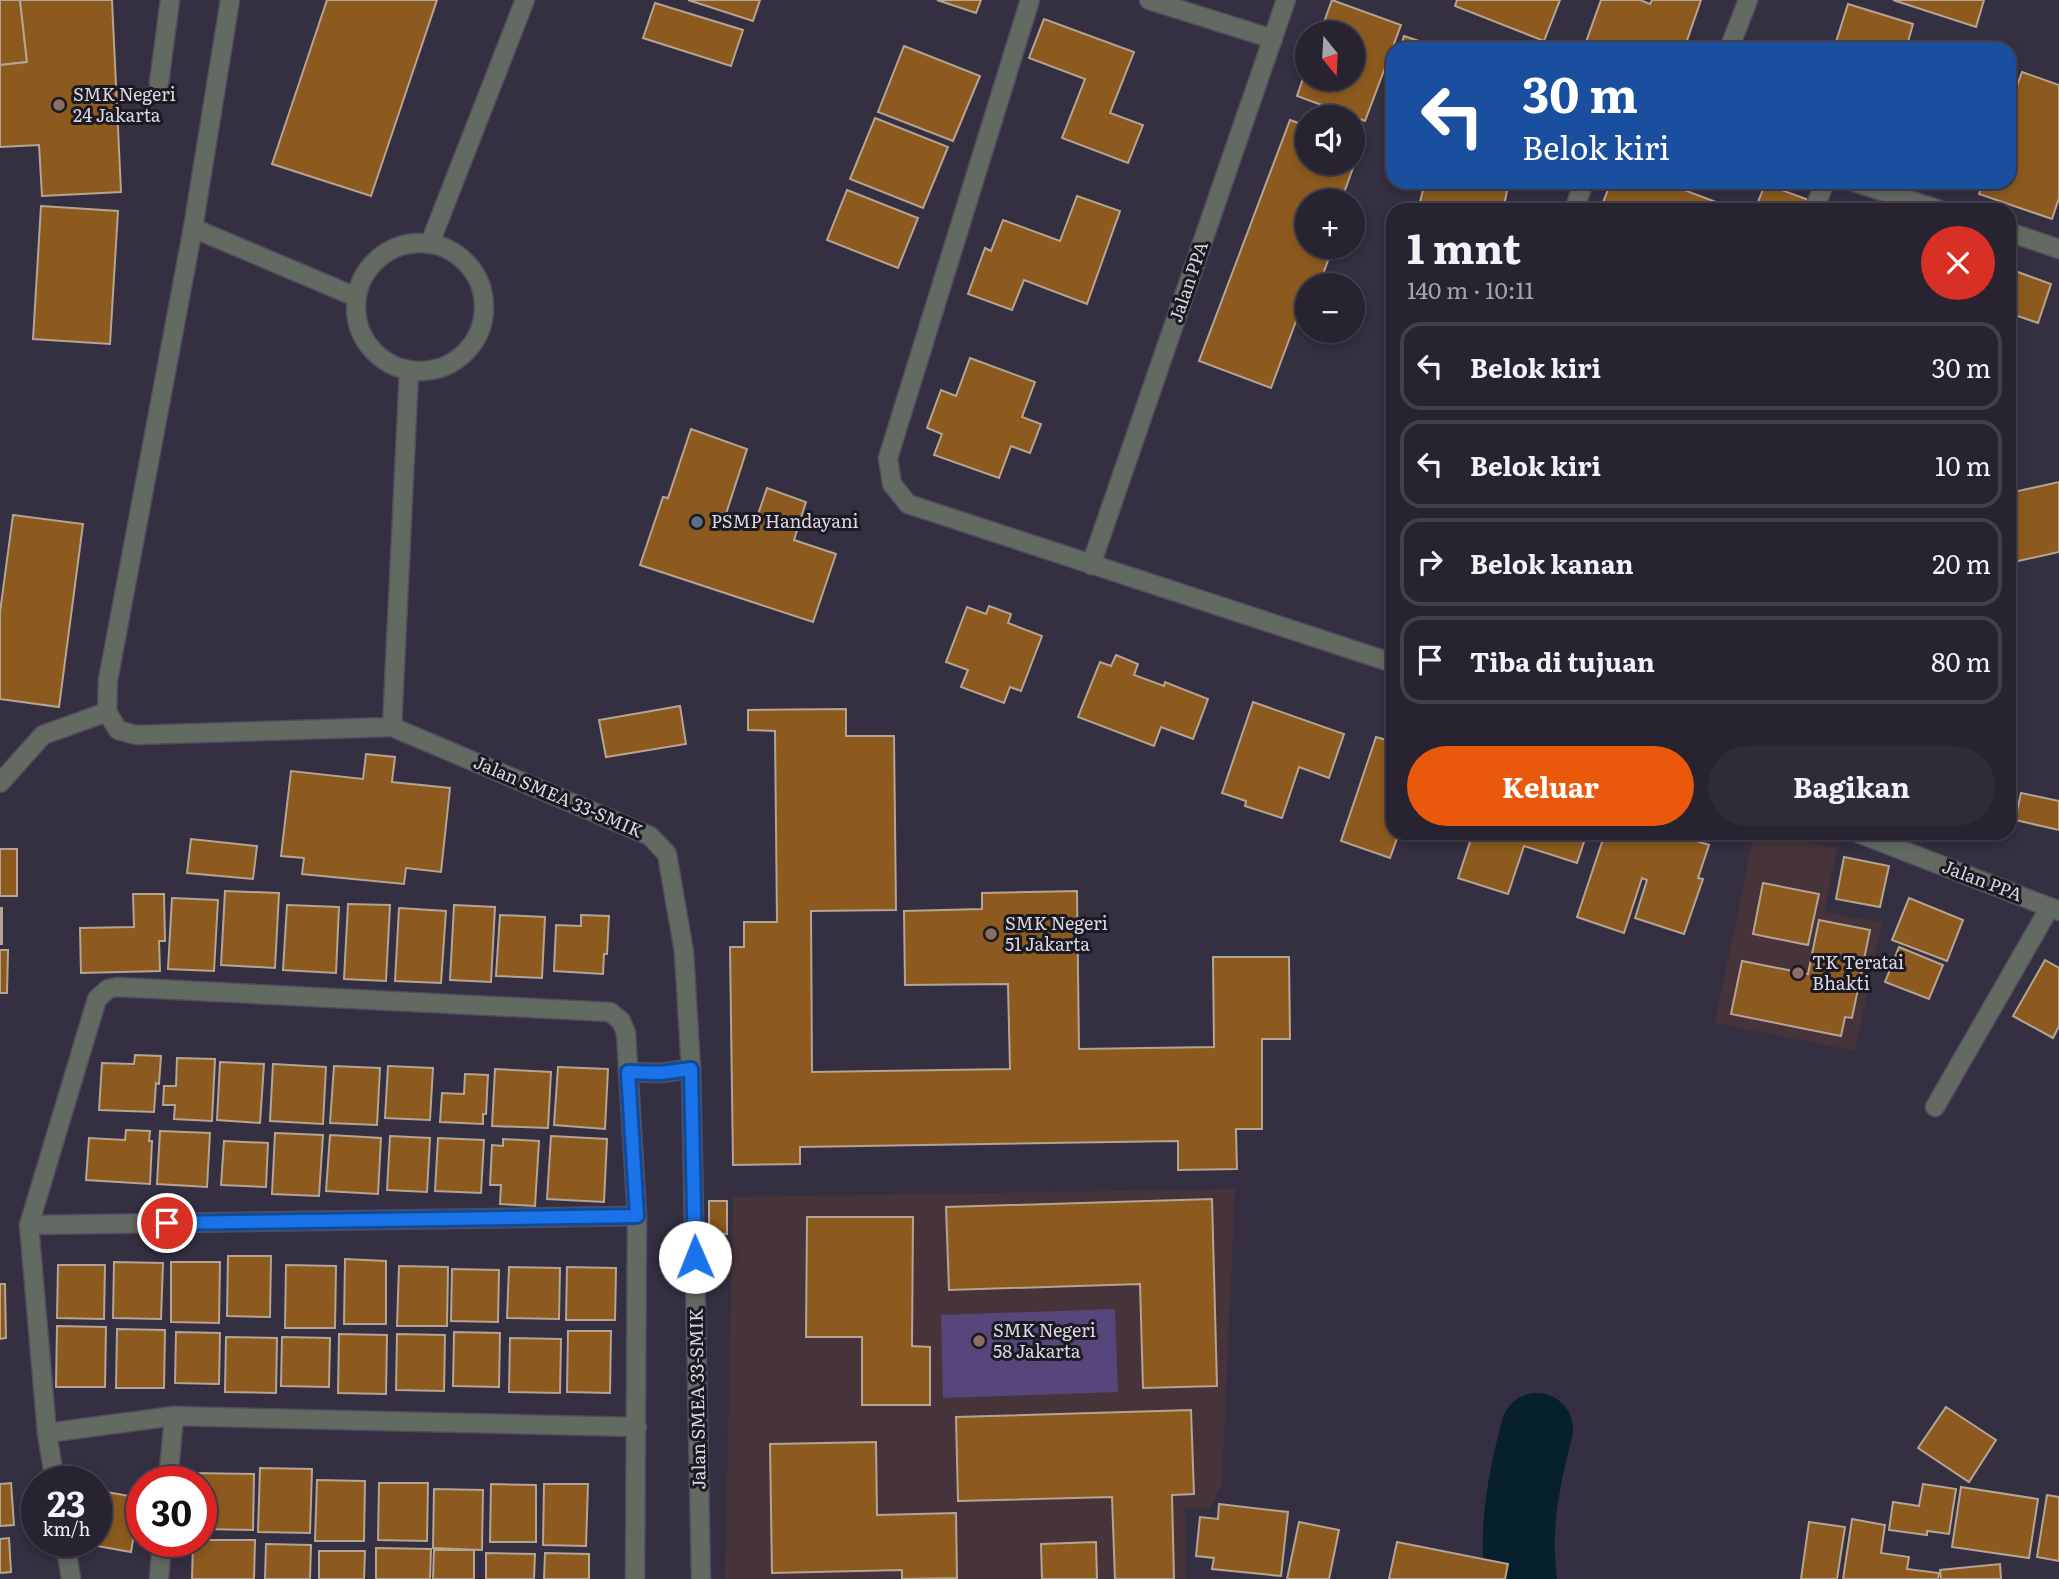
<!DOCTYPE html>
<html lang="id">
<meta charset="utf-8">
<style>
:root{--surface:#272331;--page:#2f2b39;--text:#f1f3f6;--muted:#a4a4ab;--line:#43404d;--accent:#ea580c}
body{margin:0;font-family:Literata,serif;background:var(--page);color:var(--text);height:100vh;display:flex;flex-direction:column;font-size:26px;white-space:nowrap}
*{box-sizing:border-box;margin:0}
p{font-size:23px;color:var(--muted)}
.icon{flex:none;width:38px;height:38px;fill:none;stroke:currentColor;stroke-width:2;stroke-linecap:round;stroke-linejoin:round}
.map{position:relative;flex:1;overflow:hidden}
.details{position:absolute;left:1386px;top:203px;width:630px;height:637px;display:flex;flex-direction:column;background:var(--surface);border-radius:21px;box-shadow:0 4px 10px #0003,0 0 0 2px var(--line)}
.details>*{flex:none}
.hud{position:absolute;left:1386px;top:42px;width:630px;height:147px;border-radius:21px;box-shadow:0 4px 10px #0003,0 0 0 2px var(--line);background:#1a4fa0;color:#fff;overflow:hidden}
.needle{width:46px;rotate:162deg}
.controls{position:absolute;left:1295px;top:21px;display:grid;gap:14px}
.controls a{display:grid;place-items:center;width:70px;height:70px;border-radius:50%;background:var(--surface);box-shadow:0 4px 10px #0003,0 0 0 2px var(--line);font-size:35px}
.speed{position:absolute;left:21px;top:1466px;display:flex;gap:14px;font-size:35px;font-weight:700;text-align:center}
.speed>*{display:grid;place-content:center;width:91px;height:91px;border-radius:50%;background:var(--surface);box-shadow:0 4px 10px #0003,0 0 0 2px var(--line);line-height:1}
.speed small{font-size:18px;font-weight:400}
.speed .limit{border:10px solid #d22;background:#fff;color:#111}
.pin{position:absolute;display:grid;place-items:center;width:60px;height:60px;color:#fff;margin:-30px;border:4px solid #fff;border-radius:50%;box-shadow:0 2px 7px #0007}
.me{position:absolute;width:77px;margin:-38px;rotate:359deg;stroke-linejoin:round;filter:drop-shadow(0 0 5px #0008)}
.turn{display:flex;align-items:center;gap:24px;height:147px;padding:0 21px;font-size:32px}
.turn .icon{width:91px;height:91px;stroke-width:2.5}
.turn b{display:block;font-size:49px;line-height:60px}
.round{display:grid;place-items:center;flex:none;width:74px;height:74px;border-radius:37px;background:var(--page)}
.head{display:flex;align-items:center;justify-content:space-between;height:119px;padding:0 21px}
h1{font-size:42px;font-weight:700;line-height:52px}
.primary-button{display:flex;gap:14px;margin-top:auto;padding:14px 21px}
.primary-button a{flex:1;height:80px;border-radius:42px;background:var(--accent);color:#fff;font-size:28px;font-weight:700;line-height:80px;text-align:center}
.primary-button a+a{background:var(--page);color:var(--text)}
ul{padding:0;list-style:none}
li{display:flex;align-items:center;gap:21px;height:88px;margin:0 14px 10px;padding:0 7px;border:4px solid var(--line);border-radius:21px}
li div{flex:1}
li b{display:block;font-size:26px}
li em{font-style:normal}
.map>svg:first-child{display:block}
.education{fill:#47343b}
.green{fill:#56467b}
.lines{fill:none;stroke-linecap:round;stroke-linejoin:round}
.river{stroke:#07202d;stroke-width:72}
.building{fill:#8c5a1e;stroke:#b6a493;stroke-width:2}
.minor-casing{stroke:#524d5e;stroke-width:21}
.minor{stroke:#636a62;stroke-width:18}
.route-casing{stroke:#114b97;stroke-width:18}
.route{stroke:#1a73e8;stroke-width:12}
.education-dot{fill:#8d6e63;stroke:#1b1921;stroke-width:2.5}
.service-dot{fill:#5c6f8a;stroke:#1b1921;stroke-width:2.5}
.labels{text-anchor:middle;stroke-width:6;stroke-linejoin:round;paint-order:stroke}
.poi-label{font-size:18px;fill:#dad7e3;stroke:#1b1921;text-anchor:start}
.street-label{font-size:18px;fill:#dad7e3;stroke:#1b1921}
</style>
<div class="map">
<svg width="2059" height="1579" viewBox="0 0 2059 1579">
<rect width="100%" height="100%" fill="#342f41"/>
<g class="education">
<path d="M1754,833L1837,848L1824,912L1882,923L1855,1051L1715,1023Z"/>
<path d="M1235,1189L1222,1485L1209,1509L1185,1508L1186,1579H725L733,1197Z"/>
</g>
<path class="green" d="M1115,1309L1118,1392L943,1398L941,1315Z"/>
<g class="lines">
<path class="river" d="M1521,1579C1514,1529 1524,1478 1537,1429"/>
</g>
<g class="building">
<path d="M0,0H20L27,62L0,65Z"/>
<path d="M20,0H112L121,192L42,196L39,145L0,147V65L27,62Z"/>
<path d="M327,0H437L371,196L272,164Z"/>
<path d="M688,0H760L753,21Z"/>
<path d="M937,0H981L976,13Z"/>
<path d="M1332,0L1401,25L1365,121L1297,96L1307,67V79H1353V33H1320Z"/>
<path d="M1457,0H1560L1544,41L1455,6Z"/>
<path d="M1601,0H1640L1650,4L1652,0H1701L1684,49H1605L1586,42Z"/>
<path d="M1893,0H1984L1976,27Z"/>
<path d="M655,3L743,30L731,66L643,38Z"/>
<path d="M1848,4L1913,24L1906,49L1834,48Z"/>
<path d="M1044,19L1134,52L1110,113L1143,125L1128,163L1062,138L1085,79L1029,58Z"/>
<path d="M1404,36L1440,48L1439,49H1400Z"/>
<path d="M904,46L980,76L953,141L878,112Z"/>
<path d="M2022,72L2059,85V198L2052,219L1979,194L1983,182H2009V108Z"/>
<path d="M875,118L948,147L923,208L850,179Z"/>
<path d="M1290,120L1307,126V163H1353V142L1361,146L1341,201H1307V247H1333L1319,285H1307V316L1306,319L1298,316L1271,388L1199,361Z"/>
<path d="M1425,182H1509L1503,210H1418Z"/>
<path d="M1611,182H1663L1737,210H1600Z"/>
<path d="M1765,184L1809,200L1805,210H1755Z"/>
<path d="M847,190L918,218L898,268L827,240Z"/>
<path d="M1077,196L1120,211L1087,304L1024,280L1012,310L968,294L985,248L991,251L1003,220L1060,241Z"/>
<path d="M41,206L118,211L110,344L33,339Z"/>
<path d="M2015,271L2051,284L2038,323L2009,313V290Z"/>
<path d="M970,358L1035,382L1022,417L1041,424L1030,453L1011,446L999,478L934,455L942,434L927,428L941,390L956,396Z"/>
<path d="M691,429L747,449L725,517L754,526L767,488L806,502L794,540L836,554L813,622L640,565L663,497L668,498Z"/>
<path d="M2059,482V552L2009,563V493Z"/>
<path d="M13,515L83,524L59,707L0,699V612Z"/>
<path d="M989,606L1011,614L1008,623L1042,636L1021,691L1010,687L1004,703L961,687L968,670L946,662L967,607L986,614Z"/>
<path d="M1116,655L1138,664L1134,675L1164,686L1165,682L1208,699L1193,739L1161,727L1154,746L1078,717L1100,662L1111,666Z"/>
<path d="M1253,702L1344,734L1329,778L1299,767L1282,818L1245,806L1246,801L1222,793Z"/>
<path d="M680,706L686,744L606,757L599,720Z"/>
<path d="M846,709V736H894L896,910L811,911L812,1072L1010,1069L1008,984L905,985L904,911L982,909V893L1077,891L1079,1049L1214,1047L1213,957H1289L1290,1039H1262V1129H1236L1237,1169L1178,1170V1141L800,1147V1164L733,1165L730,947H744V922H777L775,731L748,730V710Z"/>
<path d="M1376,737L1393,742V833H1399L1390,858L1341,841Z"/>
<path d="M366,754L395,757L392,782L450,788L441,872L406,868L404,884L302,874L304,858L281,856L291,771L363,779Z"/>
<path d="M2021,793L2059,801V830L2015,820Z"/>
<path d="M1473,833H1587L1577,863L1524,846L1508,894L1458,878Z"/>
<path d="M1605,833H1671L1709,845L1698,878L1703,879L1684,934L1635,918L1647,880L1642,878L1624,933L1577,917Z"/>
<path d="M191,839L257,846L253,879L187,873Z"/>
<rect x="0" y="849" width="17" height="47"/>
<path d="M1844,857L1889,866L1880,907L1836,899Z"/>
<path d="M1763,883L1819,894L1808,945L1753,934Z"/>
<path d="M225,891L279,893L275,968L221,965Z"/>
<path d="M133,894H164L165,941H159L160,971L81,973L80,928L134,927Z"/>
<path d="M172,898L218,900L214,971L168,969Z"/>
<path d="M1909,898L1963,920L1947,961L1892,940Z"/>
<path d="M348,904L390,905L386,981L344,979Z"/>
<path d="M287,905L339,907L336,973L283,970Z"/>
<path d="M454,905L495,907L491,982L450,980Z"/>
<rect x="0" y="908" width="2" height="36"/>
<path d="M399,908L446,911L441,983L395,981Z"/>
<path d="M500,915L545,917L542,978L496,976Z"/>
<path d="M581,915L609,916L607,954H604L603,974L554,971L556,925L581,926Z"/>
<path d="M1819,920L1870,930L1852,1018L1845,1017L1841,1036L1731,1014L1742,961L1808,974Z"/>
<path d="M1899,947L1943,965L1929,999L1885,982Z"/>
<path d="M0,950H8L7,993H0Z"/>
<path d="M2045,960L2059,968V1026L2053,1038L2013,1016Z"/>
<path d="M135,1055L161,1056L159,1084L156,1083L154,1112L99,1110L102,1063L134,1064Z"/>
<path d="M177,1058L215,1059L212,1121L174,1119L175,1105H163L164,1086H176Z"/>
<path d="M220,1062L264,1064L260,1123L217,1120Z"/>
<path d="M273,1064L326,1067L323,1124L270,1121Z"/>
<path d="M334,1066L380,1068L377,1125L330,1123Z"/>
<path d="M388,1066L433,1068L430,1120L385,1118Z"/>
<path d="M558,1067L608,1069L605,1129L554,1125Z"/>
<path d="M495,1069L551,1072L548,1128L492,1126Z"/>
<path d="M465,1074L488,1075L486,1114H483V1124L440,1122L442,1093L464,1094Z"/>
<path d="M126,1130L150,1131L149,1141H152L150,1184L86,1180L89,1138L125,1140Z"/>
<path d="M160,1131L210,1133L207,1187L157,1184Z"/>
<path d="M275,1133L323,1135L319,1196L272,1194Z"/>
<path d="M330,1135L381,1138L378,1194L326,1191Z"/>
<path d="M390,1136L430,1138L427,1192L387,1190Z"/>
<path d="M551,1136L607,1139L604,1202L547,1199Z"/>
<path d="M438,1138L484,1140L481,1193L435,1191Z"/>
<path d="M503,1139L539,1141L535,1206L500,1204L501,1185H490L492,1145L503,1146Z"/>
<path d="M224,1141L268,1143L266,1187L221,1185Z"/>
<path d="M1212,1199L1217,1386L1143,1388L1140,1284L949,1290L946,1207Z"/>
<rect x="709" y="1201" width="18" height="33"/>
<path d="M807,1217H913L912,1346L930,1347V1405H862V1337H806Z"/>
<path d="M228,1256H271L270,1317L227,1316Z"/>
<path d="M345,1259L386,1261V1324H344Z"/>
<path d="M114,1262L163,1263L161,1319L113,1318Z"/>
<path d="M171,1262H220L219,1323L171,1322Z"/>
<path d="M58,1265H105L104,1319L57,1318Z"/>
<path d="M286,1265L336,1266L335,1328H285Z"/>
<path d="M399,1266L448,1267L447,1326H397Z"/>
<path d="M509,1267L560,1268L559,1319L507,1318Z"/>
<path d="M567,1267L616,1268L615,1320H566Z"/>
<path d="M452,1269L499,1270L498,1322L451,1321Z"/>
<path d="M0,1284H5L6,1338L0,1339Z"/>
<path d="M57,1326L106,1327L105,1387H56Z"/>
<path d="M117,1329L165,1330L164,1388H116Z"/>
<path d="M568,1331H611L610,1393L567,1392Z"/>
<path d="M176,1332L220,1333L219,1384L175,1383Z"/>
<path d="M454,1332L500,1333L499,1387L453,1386Z"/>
<path d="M339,1334L387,1335L386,1394L338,1393Z"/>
<path d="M397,1334L445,1335L444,1391L396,1390Z"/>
<path d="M226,1337L277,1338L276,1393L225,1392Z"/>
<path d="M282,1337L330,1338L329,1387L281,1386Z"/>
<path d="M510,1338L561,1339L560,1393L509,1392Z"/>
<path d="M1946,1407L1996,1440L1969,1482L1918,1448Z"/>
<path d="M1191,1410L1194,1494L1172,1495L1174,1579H1115L1112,1497L958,1501L956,1417Z"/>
<path d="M876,1442L877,1515L956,1513L957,1578L902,1579V1570L772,1573L770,1444Z"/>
<path d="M260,1468L312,1469L310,1533L258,1532Z"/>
<path d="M192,1473L254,1474L253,1530L201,1529V1482H192Z"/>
<path d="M317,1480L365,1481L364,1541H315Z"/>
<path d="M11,1483L14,1525L0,1526V1484Z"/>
<path d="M379,1483H428L427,1541L378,1540Z"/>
<path d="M491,1484L536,1485V1542H490Z"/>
<path d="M544,1484H588L586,1546L543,1545Z"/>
<path d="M1923,1484L1956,1489L1949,1534L1927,1531V1535L1889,1530L1893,1502L1919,1506Z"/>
<path d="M1961,1487L2038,1499L2029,1558L1952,1547Z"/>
<path d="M434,1489L483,1490L482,1550L433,1548Z"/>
<path d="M96,1490L140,1498L131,1552L75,1542H96Z"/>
<path d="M2047,1495L2059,1497V1561L2037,1557Z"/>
<path d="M1219,1504L1288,1512L1281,1576L1212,1569L1214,1558L1196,1556L1200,1517L1218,1519Z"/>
<path d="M1852,1519L1885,1525L1881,1553L1909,1557L1907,1569L1939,1573L1938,1579H1843Z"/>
<path d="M1299,1522L1339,1530L1329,1579H1287Z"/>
<path d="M1809,1522L1845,1527L1837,1579H1801Z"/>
<path d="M9,1538L11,1572L0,1573V1539Z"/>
<path d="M201,1540H255L254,1579H192L193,1542H201Z"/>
<path d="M1096,1542L1097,1579H1042L1041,1544Z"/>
<path d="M1397,1542L1508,1564L1505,1579H1389Z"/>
<path d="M266,1544L311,1545L310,1579H265Z"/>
<path d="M376,1548L431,1549L430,1579H376Z"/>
<path d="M434,1550H474V1579H433Z"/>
<path d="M319,1551H365L364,1579H319Z"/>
<path d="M486,1553L535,1554L534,1579H486Z"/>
<path d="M545,1553L589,1554V1579H544Z"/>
<path d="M2000,1564L2001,1579H1941L1940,1570Z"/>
</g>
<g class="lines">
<defs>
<g id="minor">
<path d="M230,0L193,228L108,680L107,712L118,730L136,735L392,727L409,371"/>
<path d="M1030,0L888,458L892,484L908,504L1393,663"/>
<path d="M1149,0L1273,39"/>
<path d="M1729,49L1748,0"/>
<path d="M159,83L170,0"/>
<path d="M1854,182L1940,210"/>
<path d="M1574,210L1584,182"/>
<path d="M1814,210L1825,182"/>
<path d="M193,228L356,297"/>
<path d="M2009,232L2059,249"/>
<circle cx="420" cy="307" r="64"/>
<path d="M430,243L525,0"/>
<path d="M1091,565L1286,0"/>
<path d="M392,727L650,836L667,854L684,952L691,1069L701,1579"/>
<path d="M0,783L43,735L107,712"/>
<path d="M1858,833L2059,911"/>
<path d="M628,1072L660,1073L691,1069"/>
<path d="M1935,1107L2050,907"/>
<path d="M29,1225L637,1216"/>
<path d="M47,1433L174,1416L637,1427"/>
<path d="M55,1482L47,1433L29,1225L97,999L108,989L117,987L610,1012L621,1021L626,1033L637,1216L635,1579"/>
<path d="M168,1482L174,1416"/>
<path d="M65,1542L71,1579"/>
<path d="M159,1579L162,1542"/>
</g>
</defs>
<use href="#minor" class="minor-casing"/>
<use href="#minor" class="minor"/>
</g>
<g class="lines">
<defs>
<path id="route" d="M167,1223L637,1216L628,1072L660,1073L691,1069L695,1257"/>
</defs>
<use href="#route" class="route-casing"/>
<use href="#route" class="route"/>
</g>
<g class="education-dot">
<circle cx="59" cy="105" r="7"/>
<circle cx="991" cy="934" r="7"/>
<circle cx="1798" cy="973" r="7"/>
<circle cx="979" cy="1341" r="7"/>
</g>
<circle class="service-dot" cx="697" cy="522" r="7"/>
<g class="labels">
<g class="poi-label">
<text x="73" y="101">SMK Negeri<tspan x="73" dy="21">24 Jakarta</tspan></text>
<text x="711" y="528">PSMP Handayani</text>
<text x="1005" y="930">SMK Negeri<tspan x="1005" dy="21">51 Jakarta</tspan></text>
<text x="1812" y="969">TK Teratai<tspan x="1812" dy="21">Bhakti</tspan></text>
<text x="993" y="1337">SMK Negeri<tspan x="993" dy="21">58 Jakarta</tspan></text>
</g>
<g class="street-label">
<text transform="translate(1189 282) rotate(-71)" y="6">Jalan PPA</text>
<text transform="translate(558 797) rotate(23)" y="6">Jalan SMEA 33-SMIK</text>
<text transform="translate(1982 881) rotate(21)" y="6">Jalan PPA</text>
<text transform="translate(698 1399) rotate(-91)" y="6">Jalan SMEA 33-SMIK</text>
</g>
</g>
</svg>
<div class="controls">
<a><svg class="needle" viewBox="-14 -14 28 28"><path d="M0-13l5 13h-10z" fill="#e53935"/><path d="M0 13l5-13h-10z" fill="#a4a4ab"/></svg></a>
<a><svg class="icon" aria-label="sound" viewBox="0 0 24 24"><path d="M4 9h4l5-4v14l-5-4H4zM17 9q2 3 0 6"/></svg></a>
<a>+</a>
<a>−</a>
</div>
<div class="speed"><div>23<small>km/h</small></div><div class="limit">30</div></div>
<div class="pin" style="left:167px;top:1223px;background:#d93025"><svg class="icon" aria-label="arrive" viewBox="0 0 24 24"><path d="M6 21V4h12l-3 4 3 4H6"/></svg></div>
<svg class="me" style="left:695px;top:1257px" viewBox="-20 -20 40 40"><circle r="19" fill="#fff"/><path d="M0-13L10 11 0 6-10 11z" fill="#1a73e8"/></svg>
<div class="hud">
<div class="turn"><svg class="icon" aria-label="left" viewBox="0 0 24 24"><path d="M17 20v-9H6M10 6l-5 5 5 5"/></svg><div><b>30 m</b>Belok kiri</div></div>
</div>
<section class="details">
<div class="head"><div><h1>1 mnt</h1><p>140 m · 10:11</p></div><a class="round" style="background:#d93025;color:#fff"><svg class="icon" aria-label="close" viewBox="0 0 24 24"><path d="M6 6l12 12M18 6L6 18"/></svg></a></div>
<ul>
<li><svg class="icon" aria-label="left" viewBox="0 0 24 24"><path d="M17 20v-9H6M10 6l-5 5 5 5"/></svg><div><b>Belok kiri</b></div><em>30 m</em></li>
<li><svg class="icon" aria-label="left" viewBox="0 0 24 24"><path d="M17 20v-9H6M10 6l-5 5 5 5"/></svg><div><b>Belok kiri</b></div><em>10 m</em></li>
<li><svg class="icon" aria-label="right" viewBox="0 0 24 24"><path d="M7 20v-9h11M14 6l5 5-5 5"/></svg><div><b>Belok kanan</b></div><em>20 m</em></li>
<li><svg class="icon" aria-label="arrive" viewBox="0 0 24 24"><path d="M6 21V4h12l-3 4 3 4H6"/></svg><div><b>Tiba di tujuan</b></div><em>80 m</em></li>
</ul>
<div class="primary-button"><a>Keluar</a><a>Bagikan</a></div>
</section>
</div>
